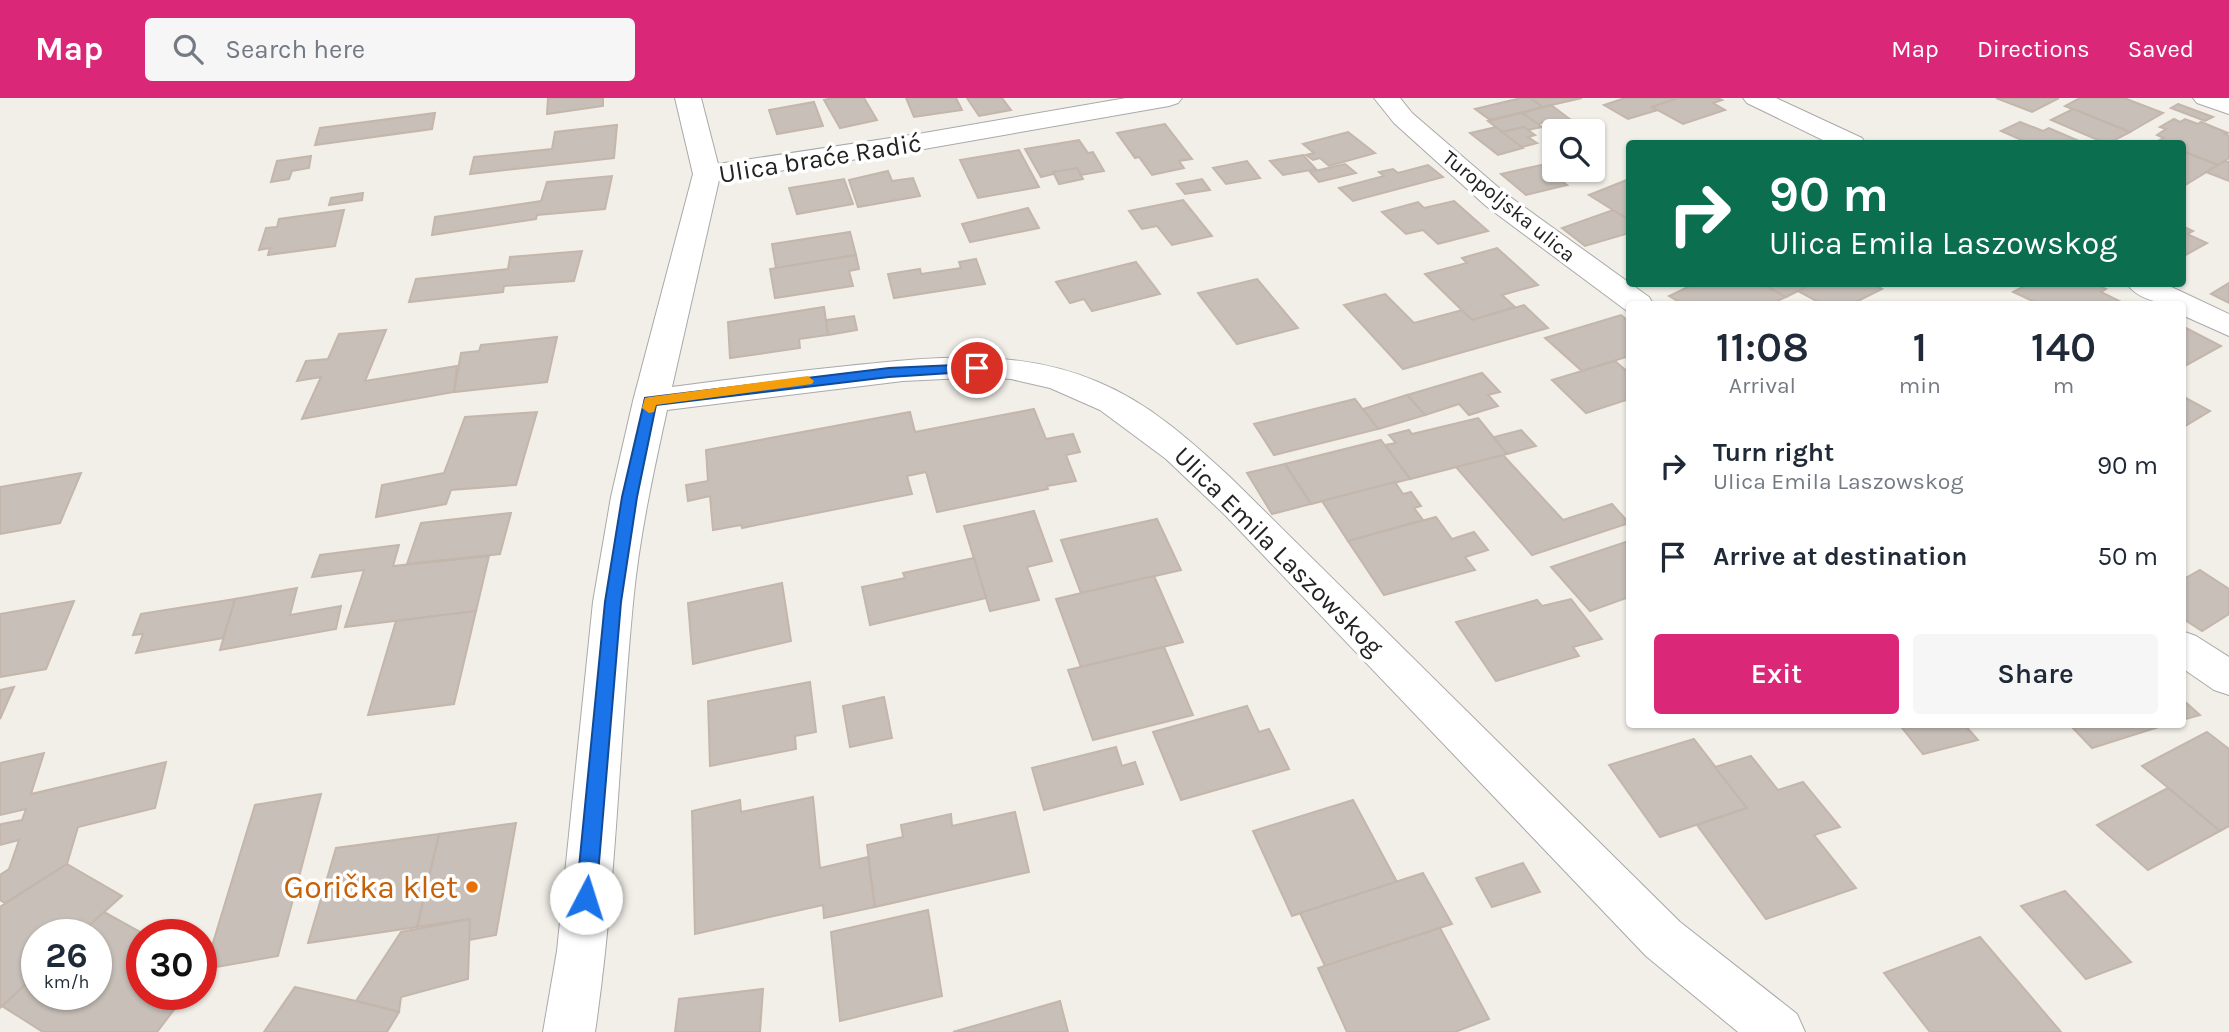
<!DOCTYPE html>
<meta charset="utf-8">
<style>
:root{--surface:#fff;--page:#f6f6f7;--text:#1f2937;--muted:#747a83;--accent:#db2777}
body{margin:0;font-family:Karla,sans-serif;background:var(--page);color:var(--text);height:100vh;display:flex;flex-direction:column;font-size:26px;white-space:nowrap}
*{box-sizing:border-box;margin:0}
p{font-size:23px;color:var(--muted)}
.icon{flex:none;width:38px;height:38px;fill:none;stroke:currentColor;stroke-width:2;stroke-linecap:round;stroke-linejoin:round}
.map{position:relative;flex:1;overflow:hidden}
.sheet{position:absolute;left:1626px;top:203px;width:560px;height:427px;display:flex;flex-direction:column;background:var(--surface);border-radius:7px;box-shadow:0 2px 5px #0004}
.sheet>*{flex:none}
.banner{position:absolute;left:1626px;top:42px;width:560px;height:147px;border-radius:7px;box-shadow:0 2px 5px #0004;background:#0b6e4f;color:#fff;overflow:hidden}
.tools{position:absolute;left:1542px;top:21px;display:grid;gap:14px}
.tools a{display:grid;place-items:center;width:63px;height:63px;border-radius:7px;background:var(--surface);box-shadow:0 2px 5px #0004;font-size:35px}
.speed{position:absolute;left:21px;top:821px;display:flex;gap:14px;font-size:35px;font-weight:700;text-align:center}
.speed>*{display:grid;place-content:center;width:91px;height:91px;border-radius:50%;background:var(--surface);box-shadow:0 2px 5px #0004;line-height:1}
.speed small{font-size:18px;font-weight:400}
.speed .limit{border:10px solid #d22;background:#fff;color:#111}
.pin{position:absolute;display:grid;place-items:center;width:60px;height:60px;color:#fff;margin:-30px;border:4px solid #fff;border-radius:50%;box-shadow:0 2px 7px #0007}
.me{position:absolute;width:77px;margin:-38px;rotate:5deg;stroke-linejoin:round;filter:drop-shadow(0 0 5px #0008)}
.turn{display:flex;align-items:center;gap:24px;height:147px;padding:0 28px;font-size:32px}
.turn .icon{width:91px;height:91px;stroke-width:2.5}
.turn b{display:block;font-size:49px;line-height:60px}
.eta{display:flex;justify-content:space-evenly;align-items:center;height:119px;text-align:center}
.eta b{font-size:42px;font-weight:600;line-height:49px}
.action{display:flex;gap:14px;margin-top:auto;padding:14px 28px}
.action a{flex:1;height:80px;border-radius:7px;background:var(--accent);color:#fff;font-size:28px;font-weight:600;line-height:80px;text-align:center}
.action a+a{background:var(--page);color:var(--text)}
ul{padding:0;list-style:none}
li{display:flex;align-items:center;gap:21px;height:91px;padding:0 28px}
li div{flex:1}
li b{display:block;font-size:26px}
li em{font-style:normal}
header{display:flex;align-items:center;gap:42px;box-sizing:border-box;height:98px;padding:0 35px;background:var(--accent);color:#fff}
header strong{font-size:33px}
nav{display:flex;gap:38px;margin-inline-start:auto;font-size:24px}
.search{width:490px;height:63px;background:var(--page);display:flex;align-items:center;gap:18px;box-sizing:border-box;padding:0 24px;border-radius:7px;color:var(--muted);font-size:26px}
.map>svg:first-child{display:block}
.building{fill:#c7bfb8;stroke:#c4b6ab;stroke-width:2}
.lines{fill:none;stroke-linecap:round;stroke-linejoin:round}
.street-casing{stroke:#a9a9a9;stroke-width:2}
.street{fill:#fff;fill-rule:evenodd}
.route{fill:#1a73e8;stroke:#114b97;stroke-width:2}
.slow{fill:#f59e0b}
.food-dot{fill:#e8710a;stroke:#fff;stroke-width:2.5}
.labels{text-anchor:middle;stroke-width:7;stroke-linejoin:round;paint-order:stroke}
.far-street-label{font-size:21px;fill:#222;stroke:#fff}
.street-label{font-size:26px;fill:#222;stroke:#fff}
.near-food-label{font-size:32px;fill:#c56008;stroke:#fff;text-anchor:end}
</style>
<header>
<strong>Map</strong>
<div class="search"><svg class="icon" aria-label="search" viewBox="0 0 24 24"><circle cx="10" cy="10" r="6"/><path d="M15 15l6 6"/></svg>Search here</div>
<nav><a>Map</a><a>Directions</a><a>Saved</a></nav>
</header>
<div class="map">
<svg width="2229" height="934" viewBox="0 0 2229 934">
<rect width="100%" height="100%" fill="#f2efe9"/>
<g class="building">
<path d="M548,0H603V8L547,16Z"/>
<path d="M833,0H864L877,22L840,30L824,2Z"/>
<path d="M906,0H956L962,12L914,19Z"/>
<path d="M967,0H1002L1011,12L979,18Z"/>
<path d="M1521,0H1530L1543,9L1490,22L1475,11Z"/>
<path d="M1530,0H1582L1543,9Z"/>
<path d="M1625,0H1678L1652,9L1658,12L1628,21L1604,7Z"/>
<path d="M1678,0H1718L1722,2L1713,5L1725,12L1683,26L1652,9Z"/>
<path d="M1996,0H2059L2032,14Z"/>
<path d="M2080,0H2124L2163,15L2130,34L2065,8Z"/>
<path d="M814,4L823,28L777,36L769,12Z"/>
<path d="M2178,6L2213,19L2205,23L2171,10Z"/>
<path d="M1551,7L1571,22L1552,27L1547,23L1538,26L1522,15Z"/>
<path d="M2073,11L2130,34L2107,46L2051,22Z"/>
<path d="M435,15L432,31L315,47L320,30Z"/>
<path d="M1522,15L1542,29L1528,32L1524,29L1502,34L1488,23Z"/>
<path d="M2174,21L2180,24L2185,21L2198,26L2201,24L2228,35L2225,36L2229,38V60L2218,67L2182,53V46L2158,43L2164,40L2157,37L2166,31L2160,29Z"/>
<path d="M2020,24L2043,33L2049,30L2086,46H2020L2024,43L2001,33Z"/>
<path d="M1165,26L1192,61L1179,63L1184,70L1152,77L1139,59L1135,60L1117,35Z"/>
<path d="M617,27L614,60L470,76L474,59L552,51L555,34Z"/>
<path d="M1496,29L1522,49L1523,50L1498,57L1470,35Z"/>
<path d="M1524,29L1535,37L1528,39L1537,45L1522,49L1502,34Z"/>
<path d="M1348,34L1375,55L1329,68L1320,60L1313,62L1306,57L1314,55L1303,46Z"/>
<path d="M1079,42L1088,55L1093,54L1104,73L1081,77L1077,70L1041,79L1025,51Z"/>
<path d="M1019,52L1039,89L978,100L960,62Z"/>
<path d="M2182,53L2218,67L2182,89Z"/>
<path d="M1303,57L1316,71L1283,77L1270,63Z"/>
<path d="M311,58L309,70L292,73L289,81L271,84L277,63Z"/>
<path d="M1247,63L1260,80L1226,86L1213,70Z"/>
<path d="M2225,63L2229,64V83L2206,74Z"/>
<path d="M1345,66L1356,75L1319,84L1310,74Z"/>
<path d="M1428,67L1443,79L1353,103L1339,90L1384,78L1379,74L1393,71L1398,75Z"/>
<path d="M1541,67L1567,87L1526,97L1501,76Z"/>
<path d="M1077,70L1083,81L1059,86L1053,74Z"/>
<path d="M888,73L892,83L913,80L920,98L858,109L849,82Z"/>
<path d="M612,78L605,111L537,117L536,121L432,137L435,119L541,103L547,84Z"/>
<path d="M844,81L853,106L797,116L789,90Z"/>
<path d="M1202,81L1210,92L1185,96L1177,86Z"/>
<path d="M1629,81V122L1589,97Z"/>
<path d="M363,95L362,102L329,107L331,100Z"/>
<path d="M1183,102L1212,138L1172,147L1157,128L1142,131L1129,113Z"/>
<path d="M1454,103L1488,133L1438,146L1423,132L1406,136L1382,114L1418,104L1424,110Z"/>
<path d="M1028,110L1039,130L970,144L962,126Z"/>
<path d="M344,112L335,148L268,157L270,150L259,152L266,130L277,129L279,121Z"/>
<path d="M1613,112L1629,122V135L1585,148L1562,130Z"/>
<path d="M2182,128L2193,133L2187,136L2207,145L2182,159Z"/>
<path d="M850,134L856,157L776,170L772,146Z"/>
<path d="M1497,150L1538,187L1502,197L1515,209L1472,222L1425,176L1467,165L1462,160Z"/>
<path d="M582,153L574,183L504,188L503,194L409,204L416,181L508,171L510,159Z"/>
<path d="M856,157L859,171L849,173L853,188L775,200L770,171Z"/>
<path d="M976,161L985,186L894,200L888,176L920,171L921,176L961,170L959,164Z"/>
<path d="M1136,164L1160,196L1092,213L1084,201L1070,205L1056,184Z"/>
<path d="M1257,181L1298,230L1237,246L1198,195Z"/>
<path d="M2229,185V205L2211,196Z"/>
<path d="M1694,186H1763L1786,199L1771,206H1683L1669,198Z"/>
<path d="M1763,186H1812L1786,199Z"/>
<path d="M1812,186H1873L1882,191L1852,206H1822L1798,193Z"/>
<path d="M2028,186H2094L2106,191L2101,194L2123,205L2039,206L2013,194Z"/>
<path d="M1385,196L1414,225L1462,212L1472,222L1524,207L1548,230L1403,271L1344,207Z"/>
<path d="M824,209L828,237L799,241L800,250L730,260L728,224Z"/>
<path d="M1621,217L1629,224V258L1582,273L1545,240Z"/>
<path d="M854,218L857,232L828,237L826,222Z"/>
<path d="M2182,228L2221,248L2183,269Z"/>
<path d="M386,232L365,283L457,268L454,294L302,321L321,279L297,283L306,263L328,261L339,236Z"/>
<path d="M557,239L547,284L454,294L461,255L479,253L481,247Z"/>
<path d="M1615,263L1629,275V301L1586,315L1552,282Z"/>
<path d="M1482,275L1500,294L1488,297L1498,308L1469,317L1459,306L1425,317L1407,297Z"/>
<path d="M1407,297L1425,317L1378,331L1363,311Z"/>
<path d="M2182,298L2210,313L2182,330Z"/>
<path d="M1355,301L1378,331L1274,357L1254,326Z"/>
<path d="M1034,311L1046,341L1073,336L1080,354L1066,357L1076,383L1047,388L1048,391L937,414L926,374L907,378L912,396L742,430L741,427L713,432L710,398L688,403L686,387L708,383L706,352L910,314L915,334Z"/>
<path d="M537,314L516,387L451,392L446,406L376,419L382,387L444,375L465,319Z"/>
<path d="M1478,320L1507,356L1410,381L1385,347L1396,345L1389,337L1409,332L1412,336Z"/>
<path d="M1521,332L1536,348L1507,356L1494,339Z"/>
<path d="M1381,342L1410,381L1311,406L1285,366Z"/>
<path d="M1503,357L1563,422L1612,406L1629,425L1532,457L1456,369Z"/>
<path d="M1285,366L1311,406L1272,416L1247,375Z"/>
<path d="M81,375L60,425L0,436V389Z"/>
<path d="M1395,384L1403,396L1411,394L1421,408L1414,410L1423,422L1348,443L1322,403Z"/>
<path d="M1034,413L1052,463L1027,469L1039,502L990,513L964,428Z"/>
<path d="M511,415L500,456L407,466L421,425Z"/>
<path d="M1436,419L1452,441L1474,434L1488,452L1465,459L1475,472L1384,497L1348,443Z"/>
<path d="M1157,421L1181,472L1081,495L1061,442Z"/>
<path d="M1629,443V499L1590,513L1551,469Z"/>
<path d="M399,447L393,468L489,458L476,513L345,529L364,472L312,479L320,457Z"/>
<path d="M974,460L986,500L870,527L862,489L905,480L903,475Z"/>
<path d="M2200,472L2229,491V516L2202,533L2182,520V482Z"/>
<path d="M1154,478L1183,544L1081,569L1056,501Z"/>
<path d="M782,485L791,543L693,566L688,505Z"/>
<path d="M297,490L290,517L341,508L336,531L220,552L235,501Z"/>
<path d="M235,501L223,540L136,555L143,536L133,537L141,516Z"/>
<path d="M1571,501L1602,541L1573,549L1579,558L1496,583L1456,524L1537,502L1542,508Z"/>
<path d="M74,503L46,571L0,579V516Z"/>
<path d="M476,513L454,606L368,617L396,523Z"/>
<path d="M1164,549L1193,617L1093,642L1068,572Z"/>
<path d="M810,584L816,634L795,638L796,651L710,668L708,603Z"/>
<path d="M14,589L0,621V592Z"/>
<path d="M884,599L892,640L850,649L843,608Z"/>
<path d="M2182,601L2200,617L2182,622Z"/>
<path d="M1247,608L1259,634L1269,631L1289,671L1181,702L1153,634Z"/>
<path d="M1899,626H1964L1978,642L1923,656Z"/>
<path d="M2069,626H2168L2092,650Z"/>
<path d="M2207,634L2229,651V728L2220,733L2142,668Z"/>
<path d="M1694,641L1747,710L1660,739L1609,667Z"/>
<path d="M1116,649L1122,668L1135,664L1143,686L1044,712L1032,670Z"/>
<path d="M44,655L31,696L166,664L155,710L78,729L67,766L5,805L0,802V777L9,771L19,742L0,747V729L1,726L22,722L26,711L0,717V665Z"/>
<path d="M1751,658L1778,692L1803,684L1840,729L1814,737L1856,790L1766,821L1697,727L1747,710L1715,669Z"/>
<path d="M2168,690L2220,733L2148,772L2097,727Z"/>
<path d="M321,696L278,858L205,871L255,707Z"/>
<path d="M813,699L820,770L868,759L875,809L824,820L823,807L695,836L692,713L740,702L741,714Z"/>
<path d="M1353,702L1397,784L1292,818L1253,733Z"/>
<path d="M1015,714L1029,774L875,809L867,747L903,739L901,727L951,716L952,728Z"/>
<path d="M516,725L496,837L469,842L470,821L417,829L439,736Z"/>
<path d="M439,736L417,829L308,845L336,750Z"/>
<path d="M1523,765L1540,794L1492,809L1476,780Z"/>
<path d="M67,766L122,798L80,836H37V876L0,910V809Z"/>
<path d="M1423,775L1452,826L1325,868L1300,815Z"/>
<path d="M2065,793L2093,823L2131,864L2086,881L2021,808Z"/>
<path d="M928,812L942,898L840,923L831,834Z"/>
<path d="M104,814L144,836L142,896H186L157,934H43L2,908L37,876V896H96V836H80Z"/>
<path d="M470,821L468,881L401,899L399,914L356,903L401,834Z"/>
<path d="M1440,830L1489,921L1455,934H1347L1318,870Z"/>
<path d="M1980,839L2061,934H1930L1884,875Z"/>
<path d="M295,889L356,903L399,914L387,934H264Z"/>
<path d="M763,891L760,934H675L679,901Z"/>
<path d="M1060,903L1068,934H953Z"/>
</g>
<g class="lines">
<defs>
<g id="street">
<path d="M675,0H701L718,66L924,35L1126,0H1182L1178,5L1169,8L924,51L719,82L672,289C730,281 788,274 847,268C932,259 1016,249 1098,284C1149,305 1191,343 1231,380L1680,824L1797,916L1805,934H1738L1646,858L1225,417L1166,361L1100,312L1050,290L1011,281L984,279L903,283L667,312C653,376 639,440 633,505C619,648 616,792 595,934H543L557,853L593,504L611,399L633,303L693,76Z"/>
<path d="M1374,0H1400L1412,15L1506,96L1649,199L1653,206H1629V213H1627L1486,108L1394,25Z"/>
<path d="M1743,0H1776L1862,40L1866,46H1831L1747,5Z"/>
<path d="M2193,0H2229V16L2197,5Z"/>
<path d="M2127,186H2165L2229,216V238L2182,217V206C2163,206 2139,203 2127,186Z"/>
<path d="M2182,533L2196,538L2229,559V597L2214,592L2182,570Z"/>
</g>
</defs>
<use href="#street" class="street-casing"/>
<use href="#street" class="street"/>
</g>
<path class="route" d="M977,266L981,267V273L889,279L656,307L637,399L621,504L596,800L593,806L586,809L579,806L576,800L605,504L622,399L645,300L889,270Z"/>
<path class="slow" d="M808,278L814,283L812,286L656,307L654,314L649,315L642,310L645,300L650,299Z"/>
<circle class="food-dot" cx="472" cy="789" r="7"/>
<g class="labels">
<g class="far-street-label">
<text transform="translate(1509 108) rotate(39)" y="7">Turopoljska ulica</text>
</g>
<g class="street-label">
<text transform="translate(820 60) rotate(-9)" y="9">Ulica braće Radić</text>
<text transform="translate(1279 453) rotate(45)" y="9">Ulica Emila Laszowskog</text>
</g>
<g class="near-food-label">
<text x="458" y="800">Gorička klet</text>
</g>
</g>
</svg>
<div class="tools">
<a><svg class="icon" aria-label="search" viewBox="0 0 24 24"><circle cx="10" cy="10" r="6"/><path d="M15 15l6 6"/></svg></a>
</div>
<div class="speed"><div>26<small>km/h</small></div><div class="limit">30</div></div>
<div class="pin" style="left:977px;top:270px;background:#d93025"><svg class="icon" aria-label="arrive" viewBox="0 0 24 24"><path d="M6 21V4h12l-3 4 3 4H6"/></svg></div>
<svg class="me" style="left:586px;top:800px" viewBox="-20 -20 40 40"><circle r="19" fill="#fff"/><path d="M0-13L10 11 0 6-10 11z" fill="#1a73e8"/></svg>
<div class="banner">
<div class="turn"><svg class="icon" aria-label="right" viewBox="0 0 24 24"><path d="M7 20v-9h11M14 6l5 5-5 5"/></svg><div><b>90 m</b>Ulica Emila Laszowskog</div></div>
</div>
<section class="sheet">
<div class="eta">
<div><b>11:08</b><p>Arrival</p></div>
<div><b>1</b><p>min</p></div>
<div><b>140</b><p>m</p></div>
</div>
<ul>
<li><svg class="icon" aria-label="right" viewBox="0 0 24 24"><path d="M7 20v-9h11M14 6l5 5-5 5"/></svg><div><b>Turn right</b><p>Ulica Emila Laszowskog</p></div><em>90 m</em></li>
<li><svg class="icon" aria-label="arrive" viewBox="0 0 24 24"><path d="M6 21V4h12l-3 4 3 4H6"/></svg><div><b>Arrive at destination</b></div><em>50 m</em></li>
</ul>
<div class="action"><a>Exit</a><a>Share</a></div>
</section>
</div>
